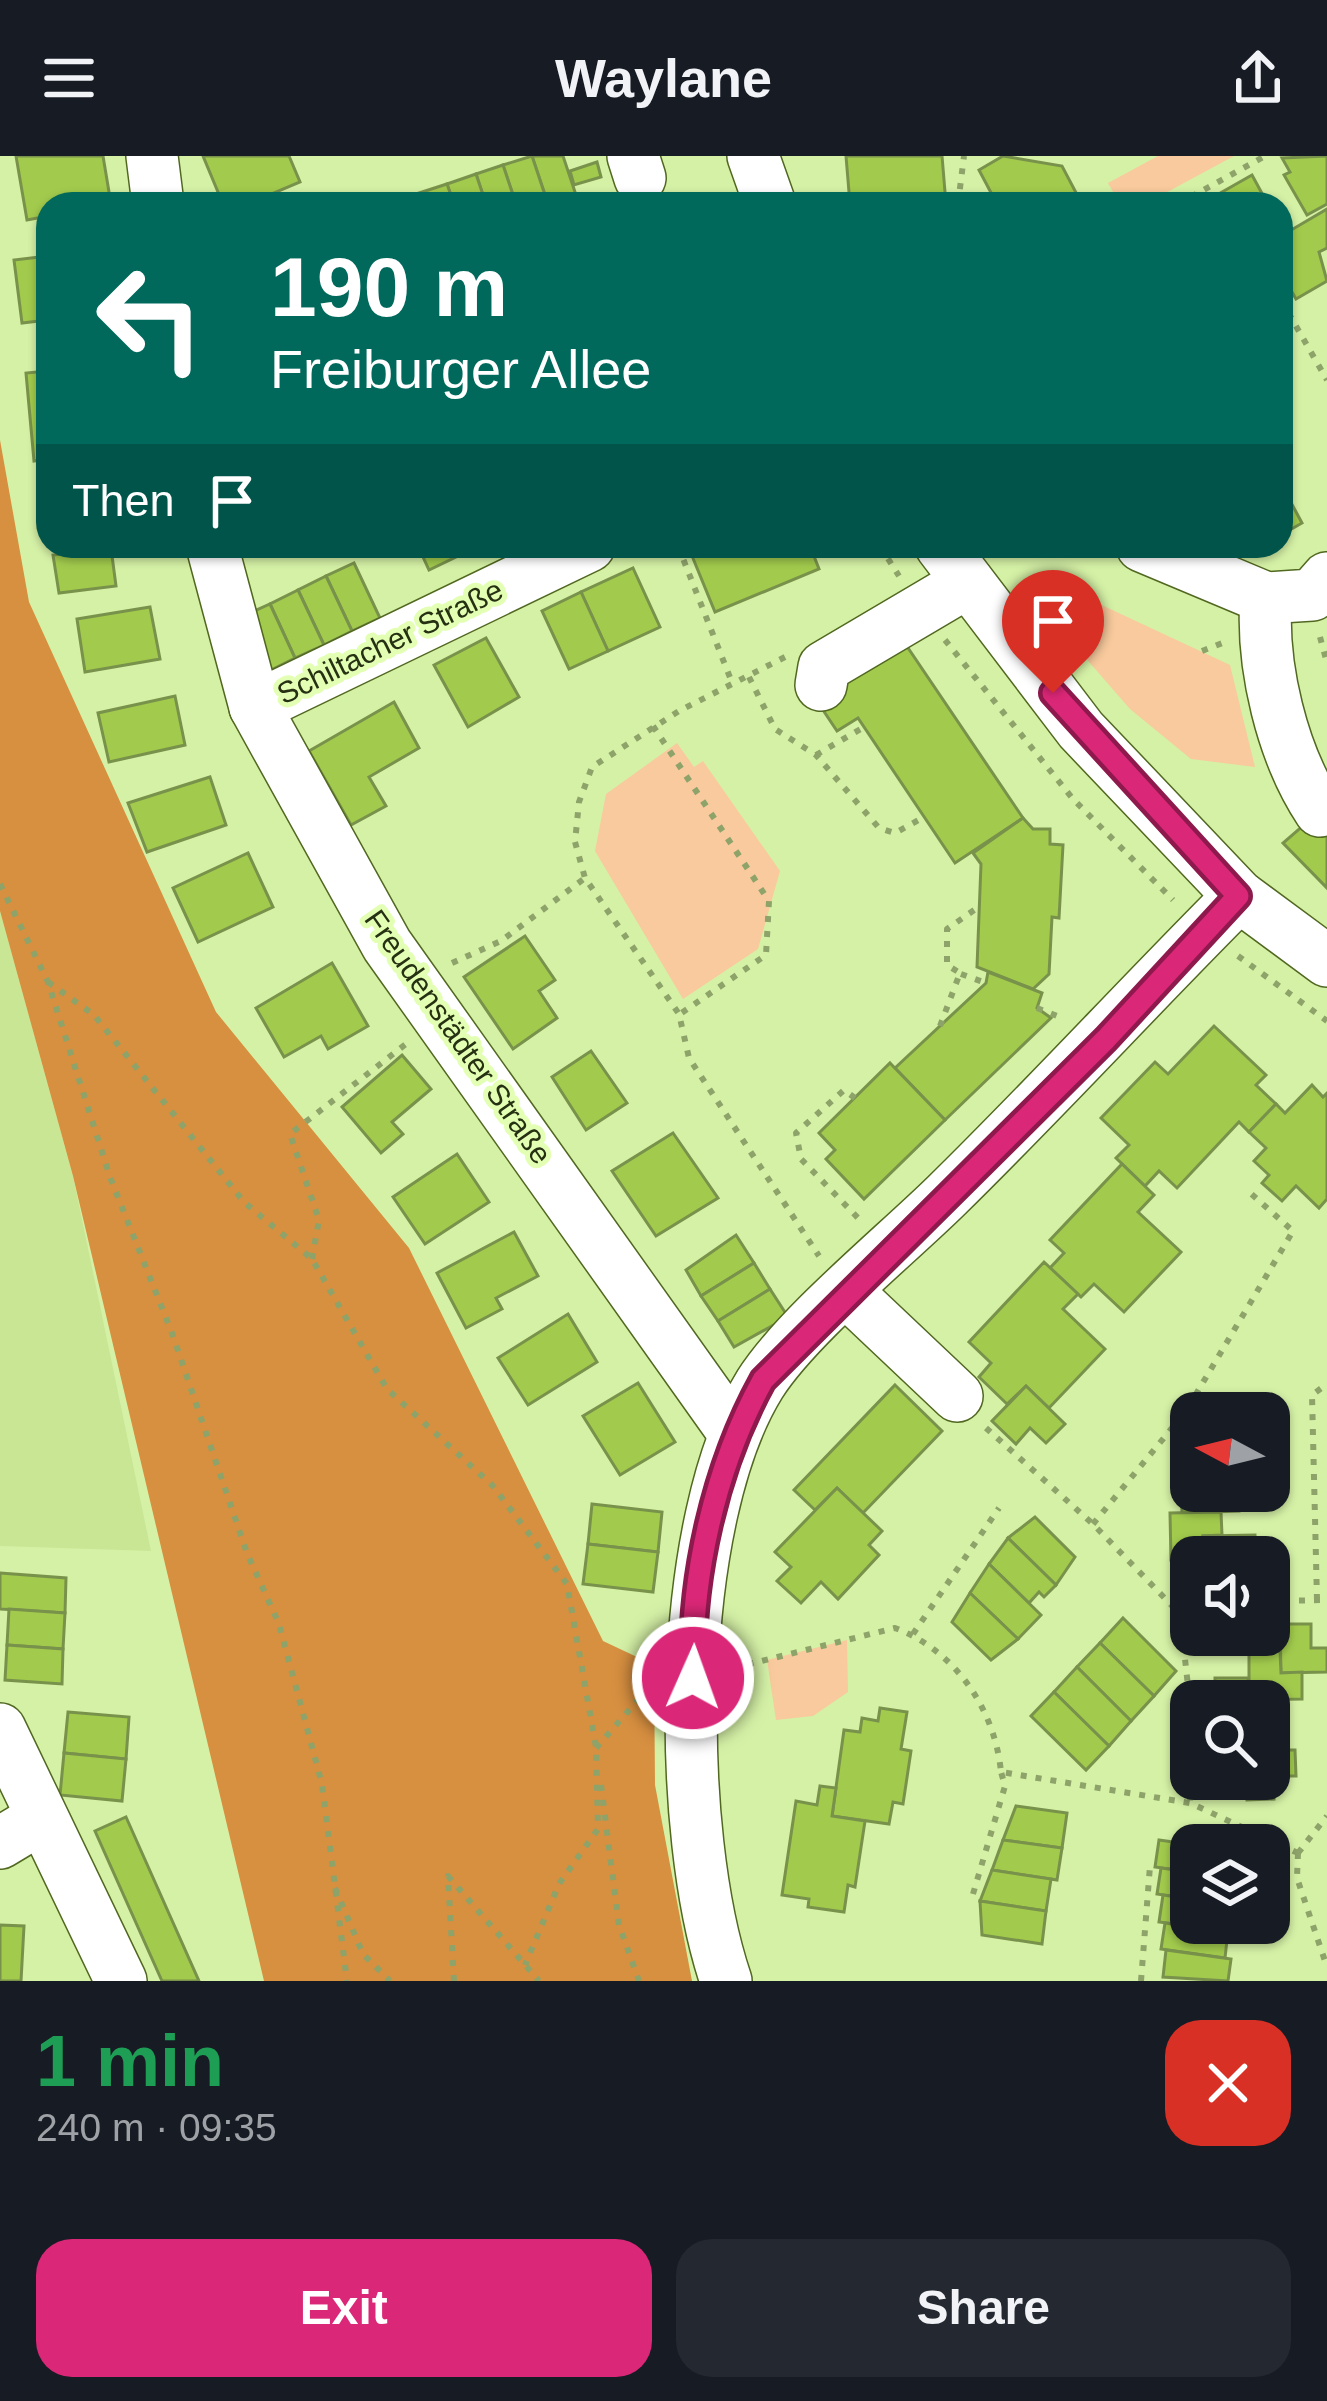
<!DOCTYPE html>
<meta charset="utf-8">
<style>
:root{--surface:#171b24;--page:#242831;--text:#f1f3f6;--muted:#9ea1a6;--accent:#db2777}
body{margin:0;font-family:Arial,sans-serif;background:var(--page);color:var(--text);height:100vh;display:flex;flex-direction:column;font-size:45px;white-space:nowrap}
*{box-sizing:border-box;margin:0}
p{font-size:39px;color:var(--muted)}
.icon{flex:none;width:66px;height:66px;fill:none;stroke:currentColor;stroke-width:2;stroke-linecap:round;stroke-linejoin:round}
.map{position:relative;height:1825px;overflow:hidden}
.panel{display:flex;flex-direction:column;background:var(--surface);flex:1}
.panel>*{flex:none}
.guide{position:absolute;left:36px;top:36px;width:1257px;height:366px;border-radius:36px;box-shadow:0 3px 9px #0004;background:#00695c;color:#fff;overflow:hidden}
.needle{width:78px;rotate:277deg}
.fabs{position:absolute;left:1170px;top:1236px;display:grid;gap:24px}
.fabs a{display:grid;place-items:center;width:120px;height:120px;border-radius:24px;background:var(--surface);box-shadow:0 3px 9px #0004;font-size:60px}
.pin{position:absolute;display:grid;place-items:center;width:102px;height:102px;color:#fff;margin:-123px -51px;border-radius:50% 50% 50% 0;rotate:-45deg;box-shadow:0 0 12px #0007}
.pin .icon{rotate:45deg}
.me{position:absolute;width:132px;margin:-66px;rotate:2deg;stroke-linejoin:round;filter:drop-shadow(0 0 9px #0008)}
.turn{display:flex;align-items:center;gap:42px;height:252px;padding:0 36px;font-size:54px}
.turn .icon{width:156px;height:156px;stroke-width:2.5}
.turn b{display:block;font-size:84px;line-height:102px}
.then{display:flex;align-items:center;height:114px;padding:0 36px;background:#0003;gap:24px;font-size:45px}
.round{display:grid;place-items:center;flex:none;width:126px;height:126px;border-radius:36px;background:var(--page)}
.head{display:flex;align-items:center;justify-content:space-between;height:204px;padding:0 36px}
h1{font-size:72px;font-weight:800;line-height:90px;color:#1e9e55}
.button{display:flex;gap:24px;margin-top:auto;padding:24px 36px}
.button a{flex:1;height:138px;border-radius:36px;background:var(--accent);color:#fff;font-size:48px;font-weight:800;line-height:138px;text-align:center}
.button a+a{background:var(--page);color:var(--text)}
header{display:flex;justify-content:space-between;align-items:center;height:156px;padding:0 36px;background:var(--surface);font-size:54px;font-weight:800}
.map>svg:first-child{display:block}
.built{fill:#c9e695}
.green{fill:#f8ca9d}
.forest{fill:#d78f40}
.building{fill:#a2cb4d;stroke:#79924b;stroke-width:3}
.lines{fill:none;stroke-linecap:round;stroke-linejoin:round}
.minor-casing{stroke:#516820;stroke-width:54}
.path{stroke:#8ea36a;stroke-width:6;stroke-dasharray:6 9;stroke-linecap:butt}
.minor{stroke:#fff;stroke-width:51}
.route-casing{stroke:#8e194d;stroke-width:30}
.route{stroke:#db2777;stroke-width:21}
.labels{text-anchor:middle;stroke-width:10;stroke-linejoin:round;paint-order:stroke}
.street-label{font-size:30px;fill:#263012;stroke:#e2ffb3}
</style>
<header><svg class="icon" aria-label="menu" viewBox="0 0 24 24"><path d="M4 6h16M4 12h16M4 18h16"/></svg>Waylane<svg class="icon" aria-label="share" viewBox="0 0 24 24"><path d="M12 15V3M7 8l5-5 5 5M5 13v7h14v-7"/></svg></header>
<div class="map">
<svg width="1327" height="1825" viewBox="0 0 1327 1825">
<rect width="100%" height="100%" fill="#d5f1a6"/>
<path class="built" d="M0,755L73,1020L151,1395L0,1390Z"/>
<g class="green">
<path d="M1158,0H1234L1145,48H1120L1108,27Z"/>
<path d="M1046,423L1230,509L1255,611L1191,603L1130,553L1036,445Z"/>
<path d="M677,587L694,611L703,605L780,715L758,793L683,843L595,695L606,638Z"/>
<path d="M847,1484L848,1536L813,1560L776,1564L767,1504Z"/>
</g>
<path class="forest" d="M0,284L29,446L216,856L409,1092L603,1485L654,1509L655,1629L692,1825H264L73,1020L0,755Z"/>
<g class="building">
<path d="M16,0H103L111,48H48V60L27,64Z"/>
<path d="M203,0H289L300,26L248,48H223Z"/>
<path d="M532,0H563L579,48H548Z"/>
<path d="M532,0L548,48H516L503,9Z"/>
<path d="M846,0H942L946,48H850Z"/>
<path d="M1003,0L1062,10L1082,48H997L979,14Z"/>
<path d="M1327,0V48L1307,59L1284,19L1290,16L1282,2Z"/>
<path d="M597,6L601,21L574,29L570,15Z"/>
<path d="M503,9L516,48H486L476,18Z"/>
<path d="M476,18L486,48H454L447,28Z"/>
<path d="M1252,19L1265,43L1257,48H1201Z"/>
<path d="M447,28L454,48H423L419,37Z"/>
<path d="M1327,53V92L1319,96L1327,125L1296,143L1281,117V80Z"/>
<path d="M48,100V164L22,167L14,104Z"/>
<path d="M48,215V303L34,305L26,217Z"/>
<path d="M1281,328L1302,367L1281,379Z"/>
<path d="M418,390H455L460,399L429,414Z"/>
<path d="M688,390H810L819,413L715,456Z"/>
<path d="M111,392L116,430L59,437L53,399Z"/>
<path d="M354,407L380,462L352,475L326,420Z"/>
<path d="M633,412L660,471L608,495L581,436Z"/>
<path d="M326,420L352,475L324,489L298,434Z"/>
<path d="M298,434L324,489L295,502L270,448Z"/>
<path d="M581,436L608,495L569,513L542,455Z"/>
<path d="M270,448L295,502L267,516L241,461Z"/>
<path d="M150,451L160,503L85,516L77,463Z"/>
<path d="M486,482L519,541L468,571L434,509Z"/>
<path d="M902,483L1023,662L955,707L858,562L837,575L811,536Z"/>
<path d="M175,540L185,589L109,606L98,557Z"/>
<path d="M394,546L419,592L369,621L386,650L351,669L309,595Z"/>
<path d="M210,621L226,669L147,696L128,647Z"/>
<path d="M1327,649V732L1283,687Z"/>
<path d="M1023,662L1033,673H1050V688L1063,689L1059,762L1052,761L1049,818L1033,833L977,811L981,708L973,697Z"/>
<path d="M248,697L273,751L198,786L173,732Z"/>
<path d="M525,780L555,824L539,835L557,862L513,893L464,821Z"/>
<path d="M332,807L368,870L328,893L321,880L284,901L256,852Z"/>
<path d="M988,816L1042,837L1037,852L1051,862L945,964L895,912L986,827Z"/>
<path d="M1214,870L1266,919L1256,929L1276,948L1249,976L1239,966L1177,1032L1159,1015L1145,1030L1116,1002L1129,989L1101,962L1155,906L1168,918Z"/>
<path d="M591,895L627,947L586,974L552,921Z"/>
<path d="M402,899L431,933L392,966L403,978L381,997L342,951Z"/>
<path d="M890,907L945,964L864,1043L826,1003L835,994L819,977Z"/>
<path d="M1312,929L1323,941L1327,937V1043L1319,1052L1296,1030L1282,1045L1262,1027L1269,1019L1254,1005L1266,992L1249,976L1276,948L1285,957Z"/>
<path d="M673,977L718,1042L656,1080L612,1015Z"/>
<path d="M457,998L489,1046L425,1088L393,1041Z"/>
<path d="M1122,1008L1154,1039L1138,1056L1181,1096L1124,1156L1094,1128L1081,1141L1050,1112L1064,1097L1050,1084Z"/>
<path d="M514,1076L538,1120L496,1142L502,1153L466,1172L437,1117Z"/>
<path d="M736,1079L754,1107L701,1140L686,1114Z"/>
<path d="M1044,1106L1078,1138L1063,1153L1105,1193L1049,1252L1026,1230L1007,1248L979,1221L991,1207L969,1186Z"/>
<path d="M754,1107L770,1133L718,1165L701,1140Z"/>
<path d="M770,1133L788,1161L734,1191L718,1165Z"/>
<path d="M568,1158L597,1206L528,1249L498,1202Z"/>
<path d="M638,1227L675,1286L620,1319L583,1260Z"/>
<path d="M895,1229L942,1275L863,1357L837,1332L815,1354L794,1334Z"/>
<path d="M1026,1230L1065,1268L1046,1287L1030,1272L1016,1288L992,1265Z"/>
<path d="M1191,1308V1335H1238L1239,1355L1182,1357L1181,1309Z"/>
<path d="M837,1332L882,1375L869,1389L879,1399L838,1443L821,1426L801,1447L777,1425L791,1411L775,1396Z"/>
<path d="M592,1348L662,1356L658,1396L588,1388Z"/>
<path d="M1221,1356L1222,1379L1203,1380L1204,1401L1171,1404L1170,1357Z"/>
<path d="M1035,1361L1075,1401L1056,1429L1008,1382Z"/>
<path d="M1255,1379L1256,1401H1204L1203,1380Z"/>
<path d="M1008,1382L1056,1429L1044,1441L1039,1436L1029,1447L989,1408Z"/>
<path d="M588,1388L658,1396L653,1436L583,1428Z"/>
<path d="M989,1408L1041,1459L1018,1483L970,1437Z"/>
<path d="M0,1417L66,1422L65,1457L0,1453Z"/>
<path d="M970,1437L1018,1483L991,1504L952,1466Z"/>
<path d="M9,1453L65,1457L63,1493L7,1489Z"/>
<path d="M1123,1462L1176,1515L1154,1540L1100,1487Z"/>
<path d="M1280,1468H1311V1492H1327V1516L1281,1517Z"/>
<path d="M1100,1487L1154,1540L1131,1565L1077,1511Z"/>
<path d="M7,1489L63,1493L62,1528L5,1524Z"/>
<path d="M1249,1495H1280L1281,1517L1302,1516V1543L1249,1544Z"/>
<path d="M1077,1511L1131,1565L1109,1590L1054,1536Z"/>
<path d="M1215,1522H1248L1249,1544L1268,1545H1215Z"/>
<path d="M1054,1536L1109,1590L1086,1614L1031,1560Z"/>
<path d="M880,1552L907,1556L901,1593L911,1595L903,1648L893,1646L889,1668L832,1660L844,1574L860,1576L862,1562L878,1565Z"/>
<path d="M68,1556L129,1561L126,1603L64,1597Z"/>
<path d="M1269,1594H1295L1296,1620H1274V1643L1247,1644L1246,1623H1269Z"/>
<path d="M64,1597L126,1603L122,1645L60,1639Z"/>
<path d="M820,1630L836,1632L832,1660L865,1665L855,1731L848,1729L844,1756L808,1751L809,1743L782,1739L796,1645L817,1649Z"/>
<path d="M1016,1650L1067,1657L1062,1692L1003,1684Z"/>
<path d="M126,1661L199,1825H162L95,1675Z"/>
<path d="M1003,1684L1062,1692L1057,1724L992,1714Z"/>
<path d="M1159,1684L1195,1689L1191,1716L1155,1711Z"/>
<path d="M1161,1712L1191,1716V1743L1157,1738Z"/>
<path d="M992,1714L1051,1723L1046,1755L980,1745Z"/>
<path d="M1163,1739L1191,1743V1767H1223L1222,1774L1159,1766Z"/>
<path d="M980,1745L1046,1755L1042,1788L982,1779Z"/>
<path d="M1165,1767L1228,1775L1225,1802L1161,1793Z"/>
<path d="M0,1769L24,1770L21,1825H0Z"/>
<path d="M1166,1794L1231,1803L1228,1825L1163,1821Z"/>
</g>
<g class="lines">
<defs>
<g id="minor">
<path d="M152,0L158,48"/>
<path d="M633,0L640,22"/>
<path d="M753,0L770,48"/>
<path d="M212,390L255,551L387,789L734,1277"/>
<path d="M941,390L1081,574L1239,740L1327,805"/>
<path d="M1142,390L1266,442L1312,439L1327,422"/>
<path d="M1266,442C1261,510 1282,598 1320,655"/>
<path d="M821,529L824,511L968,426"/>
<path d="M255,551L589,390"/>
<path d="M847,1136L957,1240"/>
<path d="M0,1573L121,1825"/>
<path d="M0,1687L40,1663"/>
<path d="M726,1825C675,1675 675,1365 760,1228C797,1170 894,1091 946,1040C1046,942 1140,839 1239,740"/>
</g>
</defs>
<use href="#minor" class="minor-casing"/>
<g class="path">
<path d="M1152,45L1154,48"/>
<path d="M958,48L964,0"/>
<path d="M1178,48L1265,0"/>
<path d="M1281,144L1327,224"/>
<path d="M678,390L733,529"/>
<path d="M880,390L899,420"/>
<path d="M1320,481L1327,507"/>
<path d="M945,484L1073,643L1173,744"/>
<path d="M1202,495L1225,486"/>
<path d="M785,501L679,555L592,611L579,646L575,686L585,722L679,858L689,902L819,1100"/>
<path d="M749,521L775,573L816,599L879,672L895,677L924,661"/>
<path d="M653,570L769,745L766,799L680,858"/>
<path d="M816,599L864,571"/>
<path d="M0,728L48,826L110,1021L172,1177L247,1397L279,1468L322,1628L347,1825"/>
<path d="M1238,800L1327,865"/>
<path d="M452,807L501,785L585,722"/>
<path d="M961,818L986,827"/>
<path d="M48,826L94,859L244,1046L312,1103L387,1233L493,1330L567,1428L596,1591L598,1673L559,1728L525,1809"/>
<path d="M1037,852L1062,862"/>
<path d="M940,870L960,817L947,809V773L980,750"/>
<path d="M855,942L844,934L796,977L801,1003L858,1062"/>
<path d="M312,1103L319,1064L290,978L406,888"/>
<path d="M986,1272L1093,1368L1180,1458L1190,1548V1647"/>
<path d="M1093,1368L1186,1255L1293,1075L1248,1035"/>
<path d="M1317,1444L1312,1239L1327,1228"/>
<path d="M1269,1445L1327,1444"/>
<path d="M913,1478L999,1352"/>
<path d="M733,1512L895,1472C956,1495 995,1554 1001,1616L1190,1647L1298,1697"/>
<path d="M596,1592L650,1530"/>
<path d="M601,1629L619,1769L639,1825"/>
<path d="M1298,1697L1297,1722L1327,1811"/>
<path d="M1298,1697L1327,1660"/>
<path d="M335,1732L363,1798L390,1825"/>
<path d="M973,1738L1005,1630L1001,1616"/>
<path d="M454,1825L448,1720L539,1825"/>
<path d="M1141,1825L1150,1710"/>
</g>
<use href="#minor" class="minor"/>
</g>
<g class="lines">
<defs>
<path id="route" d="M693,1522C690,1422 715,1311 763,1224L1106,883L1238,740L1053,537"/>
</defs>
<use href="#route" class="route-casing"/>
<use href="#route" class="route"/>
</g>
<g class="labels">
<g class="street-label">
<text transform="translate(390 486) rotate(-26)" y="10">Schiltacher Straße</text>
<text transform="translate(458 881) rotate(55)" y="10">Freudenstädter Straße</text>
</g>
</g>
</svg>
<div class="fabs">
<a><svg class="needle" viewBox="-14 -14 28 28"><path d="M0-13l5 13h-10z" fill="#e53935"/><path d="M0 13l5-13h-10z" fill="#9ea1a6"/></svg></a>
<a><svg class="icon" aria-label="sound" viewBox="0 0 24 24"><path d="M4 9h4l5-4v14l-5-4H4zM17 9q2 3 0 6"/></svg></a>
<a><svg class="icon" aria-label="search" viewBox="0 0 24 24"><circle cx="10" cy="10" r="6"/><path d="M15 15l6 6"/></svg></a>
<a><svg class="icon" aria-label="layers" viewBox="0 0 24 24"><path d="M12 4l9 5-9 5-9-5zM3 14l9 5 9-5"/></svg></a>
</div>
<div class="pin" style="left:1053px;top:537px;background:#d93025"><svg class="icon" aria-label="arrive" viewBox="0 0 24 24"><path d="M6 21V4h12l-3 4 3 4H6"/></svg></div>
<svg class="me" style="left:693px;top:1522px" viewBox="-20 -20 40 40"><circle r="17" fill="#db2777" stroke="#fff" stroke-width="3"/><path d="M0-11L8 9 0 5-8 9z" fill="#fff"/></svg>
<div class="guide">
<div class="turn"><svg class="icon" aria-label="left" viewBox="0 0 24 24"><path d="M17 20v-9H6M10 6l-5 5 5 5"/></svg><div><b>190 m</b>Freiburger Allee</div></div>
<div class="then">Then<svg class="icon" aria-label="arrive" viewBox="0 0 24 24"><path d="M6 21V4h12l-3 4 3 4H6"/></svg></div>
</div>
</div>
<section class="panel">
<div class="head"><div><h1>1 min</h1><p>240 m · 09:35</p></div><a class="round" style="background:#d93025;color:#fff"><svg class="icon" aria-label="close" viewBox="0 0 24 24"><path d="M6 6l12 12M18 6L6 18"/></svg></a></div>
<div class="button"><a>Exit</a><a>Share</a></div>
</section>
